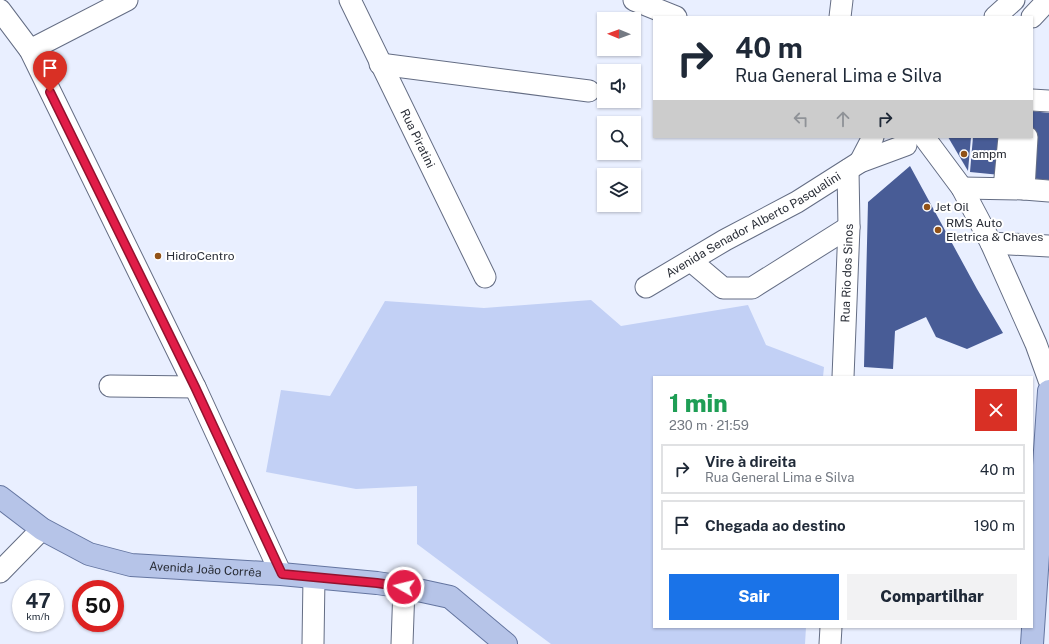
<!DOCTYPE html>
<html lang="pt">
<meta charset="utf-8">
<style>
:root{--surface:#fff;--page:#f2f2f3;--text:#1f2937;--muted:#747a83;--line:#e0e1e3;--accent:#1a73e8}
body{margin:0;font-family:"Public Sans",sans-serif;background:var(--page);color:var(--text);height:100vh;display:flex;flex-direction:column;font-size:15px;white-space:nowrap}
*{box-sizing:border-box;margin:0}
p{font-size:13px;color:var(--muted)}
.icon{flex:none;width:22px;height:22px;fill:none;stroke:currentColor;stroke-width:2;stroke-linecap:round;stroke-linejoin:round}
.map{position:relative;flex:1;overflow:hidden}
.panel{position:absolute;left:653px;top:376px;width:380px;height:252px;display:flex;flex-direction:column;background:var(--surface);border-radius:0px;box-shadow:0 1px 3px #0004}
.panel>*{flex:none}
.guide{position:absolute;left:653px;top:16px;width:380px;height:122px;border-radius:0px;box-shadow:0 1px 3px #0004;background:#fff;color:var(--text);overflow:hidden}
.needle{width:26px;rotate:271deg}
.fabs{position:absolute;left:597px;top:12px;display:grid;gap:8px}
.fabs a{display:grid;place-items:center;width:44px;height:44px;border-radius:0px;background:var(--surface);box-shadow:0 1px 3px #0004;font-size:20px}
.speed{position:absolute;left:12px;top:580px;display:flex;gap:8px;font-size:20px;font-weight:700;text-align:center}
.speed>*{display:grid;place-content:center;width:52px;height:52px;border-radius:50%;background:var(--surface);box-shadow:0 1px 3px #0004;line-height:1}
.speed small{font-size:10px;font-weight:400}
.speed .limit{border:6px solid #d22;background:#fff;color:#111}
.pin{position:absolute;display:grid;place-items:center;width:34px;height:34px;color:#fff;margin:-41px -17px;border-radius:50% 50% 50% 0;rotate:-45deg;box-shadow:0 0 4px #0007}
.pin .icon{rotate:45deg}
.me{position:absolute;width:44px;margin:-22px;rotate:278deg;stroke-linejoin:round;filter:drop-shadow(0 0 3px #0008)}
.turn{display:flex;align-items:center;gap:14px;height:84px;padding:0 16px;font-size:18px}
.turn .icon{width:52px;height:52px;stroke-width:2.5}
.turn b{display:block;font-size:28px;line-height:34px}
.lanes{display:flex;align-items:center;height:38px;padding:0 16px;background:#0003;justify-content:center;gap:20px;direction:ltr}
.lanes .off{opacity:.35}
.round{display:grid;place-items:center;flex:none;width:42px;height:42px;border-radius:0px;background:var(--page)}
.head{display:flex;align-items:center;justify-content:space-between;height:68px;padding:0 16px}
h1{font-size:24px;font-weight:800;line-height:30px;color:#1e9e55}
.button{display:flex;gap:8px;margin-top:auto;padding:8px 16px}
.button a{flex:1;height:46px;border-radius:0px;background:var(--accent);color:#fff;font-size:16px;font-weight:800;line-height:46px;text-align:center}
.button a+a{background:var(--page);color:var(--text)}
ul{padding:0;list-style:none}
li{display:flex;align-items:center;gap:12px;height:50px;margin:0 8px 6px;padding:0 8px;border:2px solid var(--line);border-radius:0px}
li div{flex:1}
li b{display:block;font-size:15px}
li em{font-style:normal}
.map>svg:first-child{display:block}
.green{fill:#c2d0f5}
.building{fill:#485c96}
.lines{fill:none;stroke-linecap:round;stroke-linejoin:round}
.minor-casing{stroke:#646d84;stroke-width:23}
.major-casing{stroke:#6475a0;stroke-width:24}
.minor{stroke:#fff;stroke-width:21}
.major{stroke:#b6c4e8;stroke-width:22}
.route-casing{stroke:#92132f;stroke-width:10}
.route{stroke:#e11d48;stroke-width:7}
.poi-dot{fill:#915218;stroke:#fff;stroke-width:1.5}
.labels{text-anchor:middle;stroke-width:4;stroke-linejoin:round;paint-order:stroke}
.street-label{font-size:12px;fill:#282c35;stroke:#fff}
.poi-label{font-size:12px;fill:#282c35;stroke:#fff;text-anchor:start}
</style>
<div class="map">
<svg width="1049" height="644" viewBox="0 0 1049 644">
<rect width="100%" height="100%" fill="#e9efff"/>
<path class="green" d="M591,300L621,326L748,305L766,345L824,367L823,377H654V627H806L805,644H551L417,544V486L356,489L266,472L281,390L330,396L385,301L484,308Z"/>
<g class="building">
<path d="M1032,111L1049,113V180L970,172L973,137H1032Z"/>
<path d="M948,137H971L968,171Z"/>
<path d="M910,166L977,289L1003,333L967,349L936,337L926,317L895,331L893,369L864,367L868,202Z"/>
</g>
<g class="lines">
<defs>
<g id="minor">
<path id="s1" d="M350,0L485,277"/>
<path d="M634,0L676,17"/>
<path d="M0,10L30,50L195,387L281,574"/>
<path d="M840,17L842,0"/>
<path d="M995,17L1014,0"/>
<path d="M1032,17L1048,0"/>
<path d="M30,50L127,0"/>
<path d="M380,64L589,91"/>
<path d="M1032,100L1049,101"/>
<path d="M924,137L962,188L991,243L1036,344L1049,380"/>
<path d="M860,162L873,137"/>
<path d="M962,188L1024,189L1049,191"/>
<path d="M1004,188L1009,137"/>
<path d="M1024,189L1027,137"/>
<path d="M991,243L1049,246"/>
<path d="M691,261L723,288H752L849,227"/>
<path id="s2" d="M646,287L725,240L797,202L860,162L906,145"/>
<path id="s3" d="M843,377L849,227L848,170"/>
<path d="M110,386L195,387"/>
<path d="M0,572L42,529"/>
<path d="M313,644L314,577"/>
<path d="M402,644L404,587"/>
<path d="M830,644L831,627"/>
</g>
<g id="major">
<path id="s4" d="M0,497L42,529L89,554L131,565L281,574L377,583L404,587L450,597L506,644"/>
<path d="M1032,644L1049,391"/>
</g>
</defs>
<use href="#minor" class="minor-casing"/>
<use href="#major" class="major-casing"/>
<use href="#minor" class="minor"/>
<use href="#major" class="major"/>
</g>
<g class="lines">
<defs>
<path id="route" d="M50,92L195,387L282,574L377,583L404,587"/>
</defs>
<use href="#route" class="route-casing"/>
<use href="#route" class="route"/>
</g>
<g class="poi-dot">
<circle cx="964" cy="154" r="4"/>
<circle cx="927" cy="207" r="4"/>
<circle cx="938" cy="230" r="4"/>
<circle cx="158" cy="256" r="4"/>
</g>
<g class="labels">
<g class="street-label">
<text dy="4" stroke="none"><textPath href="#s1" startOffset="154">Rua Piratini</textPath></text>
<text dy="4" stroke="none"><textPath href="#s2" startOffset="124">Avenida Senador Alberto Pasqualini</textPath></text>
<text dy="4" stroke="none"><textPath href="#s3" startOffset="104">Rua Rio dos Sinos</textPath></text>
<text dy="4" stroke="none"><textPath href="#s4" startOffset="224">Avenida João Corrêa</textPath></text>
</g>
<g class="poi-label">
<text x="972" y="158">ampm</text>
<text x="935" y="211">Jet Oil</text>
<text x="946" y="227">RMS Auto<tspan x="946" dy="14">Eletrica &amp; Chaves</tspan></text>
<text x="166" y="260">HidroCentro</text>
</g>
</g>
</svg>
<div class="fabs">
<a><svg class="needle" viewBox="-14 -14 28 28"><path d="M0-13l5 13h-10z" fill="#e53935"/><path d="M0 13l5-13h-10z" fill="#747a83"/></svg></a>
<a><svg class="icon" aria-label="sound" viewBox="0 0 24 24"><path d="M4 9h4l5-4v14l-5-4H4zM17 9q2 3 0 6"/></svg></a>
<a><svg class="icon" aria-label="search" viewBox="0 0 24 24"><circle cx="10" cy="10" r="6"/><path d="M15 15l6 6"/></svg></a>
<a><svg class="icon" aria-label="layers" viewBox="0 0 24 24"><path d="M12 4l9 5-9 5-9-5zM3 14l9 5 9-5"/></svg></a>
</div>
<div class="speed"><div>47<small>km/h</small></div><div class="limit">50</div></div>
<div class="pin" style="left:50px;top:92px;background:#d93025"><svg class="icon" aria-label="arrive" viewBox="0 0 24 24"><path d="M6 21V4h12l-3 4 3 4H6"/></svg></div>
<svg class="me" style="left:404px;top:587px" viewBox="-20 -20 40 40"><circle r="17" fill="#e11d48" stroke="#fff" stroke-width="3"/><path d="M0-11L8 9 0 5-8 9z" fill="#fff"/></svg>
<div class="guide">
<div class="turn"><svg class="icon" aria-label="right" viewBox="0 0 24 24"><path d="M7 20v-9h11M14 6l5 5-5 5"/></svg><div><b>40 m</b>Rua General Lima e Silva</div></div>
<div class="lanes"><svg class="icon off" aria-label="left" viewBox="0 0 24 24"><path d="M17 20v-9H6M10 6l-5 5 5 5"/></svg><svg class="icon off" aria-label="ahead" viewBox="0 0 24 24"><path d="M12 20V5M6 11l6-6 6 6"/></svg><svg class="icon" aria-label="right" viewBox="0 0 24 24"><path d="M7 20v-9h11M14 6l5 5-5 5"/></svg></div>
</div>
<section class="panel">
<div class="head"><div><h1>1 min</h1><p>230 m · 21:59</p></div><a class="round" style="background:#d93025;color:#fff"><svg class="icon" aria-label="close" viewBox="0 0 24 24"><path d="M6 6l12 12M18 6L6 18"/></svg></a></div>
<ul>
<li><svg class="icon" aria-label="right" viewBox="0 0 24 24"><path d="M7 20v-9h11M14 6l5 5-5 5"/></svg><div><b>Vire à direita</b><p>Rua General Lima e Silva</p></div><em>40 m</em></li>
<li><svg class="icon" aria-label="arrive" viewBox="0 0 24 24"><path d="M6 21V4h12l-3 4 3 4H6"/></svg><div><b>Chegada ao destino</b></div><em>190 m</em></li>
</ul>
<div class="button"><a>Sair</a><a>Compartilhar</a></div>
</section>
</div>
